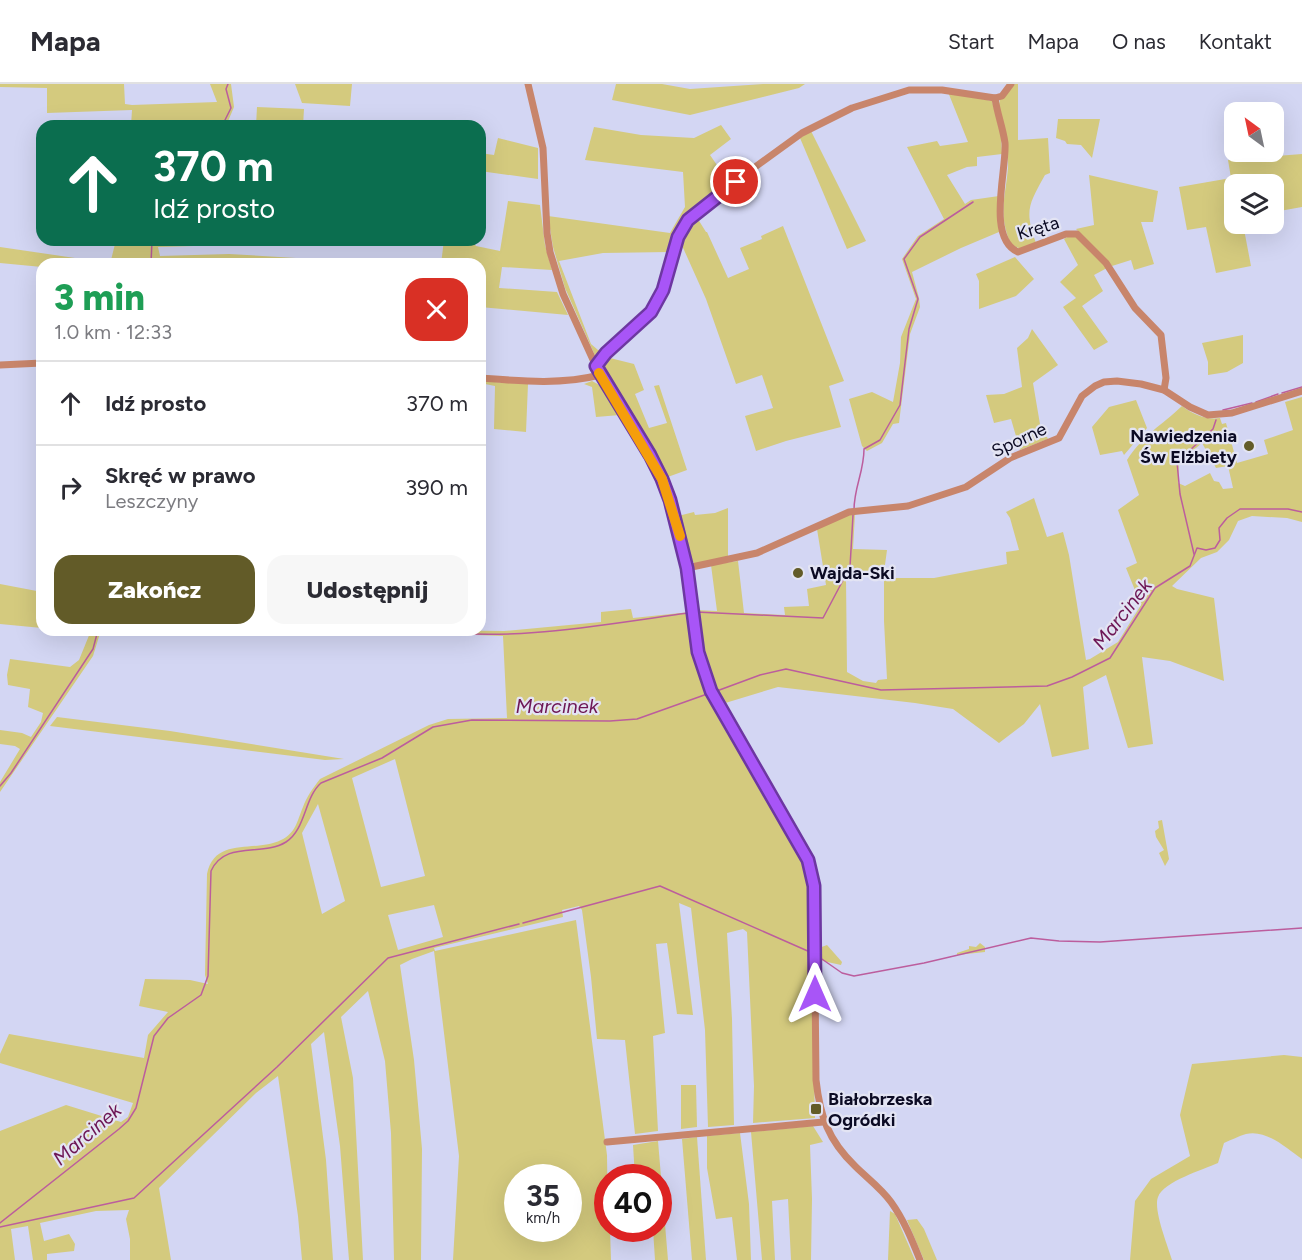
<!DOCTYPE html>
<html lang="pl">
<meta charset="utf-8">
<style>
:root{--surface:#fff;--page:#f7f7f7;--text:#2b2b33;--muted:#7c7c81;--line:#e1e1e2;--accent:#625b28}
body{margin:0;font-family:Figtree,sans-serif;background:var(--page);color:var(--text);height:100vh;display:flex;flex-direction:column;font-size:22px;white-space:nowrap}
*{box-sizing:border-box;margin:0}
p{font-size:20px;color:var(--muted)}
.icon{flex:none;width:33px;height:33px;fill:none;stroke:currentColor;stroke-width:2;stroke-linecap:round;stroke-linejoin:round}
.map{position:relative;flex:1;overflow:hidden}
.panel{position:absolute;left:36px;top:174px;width:450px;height:378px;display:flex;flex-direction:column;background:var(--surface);border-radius:18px;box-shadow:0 6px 24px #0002}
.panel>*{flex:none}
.banner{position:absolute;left:36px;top:36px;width:450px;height:126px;border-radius:18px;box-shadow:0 6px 24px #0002;background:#0b6e4f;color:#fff;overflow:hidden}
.needle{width:39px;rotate:327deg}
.tools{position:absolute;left:1224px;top:18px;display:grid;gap:12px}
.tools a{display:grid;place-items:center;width:60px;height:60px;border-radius:12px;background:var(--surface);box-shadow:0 6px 24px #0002;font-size:30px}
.speed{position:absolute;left:504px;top:1080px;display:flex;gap:12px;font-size:30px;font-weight:700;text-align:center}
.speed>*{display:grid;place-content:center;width:78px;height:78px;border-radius:50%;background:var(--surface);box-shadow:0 6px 24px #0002;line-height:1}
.speed small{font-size:15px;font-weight:400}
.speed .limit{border:9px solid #d22;background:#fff;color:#111}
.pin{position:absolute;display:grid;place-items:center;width:51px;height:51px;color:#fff;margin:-26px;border:3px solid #fff;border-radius:50%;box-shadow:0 2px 6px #0007}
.me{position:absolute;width:66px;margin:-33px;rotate:0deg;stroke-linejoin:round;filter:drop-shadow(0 0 4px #0008)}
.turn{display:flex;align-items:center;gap:21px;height:126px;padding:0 18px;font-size:27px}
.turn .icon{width:78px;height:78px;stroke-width:2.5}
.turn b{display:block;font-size:42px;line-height:51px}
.round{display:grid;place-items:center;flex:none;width:63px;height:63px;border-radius:18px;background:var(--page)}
.overview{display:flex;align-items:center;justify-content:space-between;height:102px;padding:0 18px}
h1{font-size:36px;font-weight:800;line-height:45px;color:#1e9e55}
.button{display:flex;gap:12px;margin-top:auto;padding:12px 18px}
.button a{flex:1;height:69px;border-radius:18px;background:var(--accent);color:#fff;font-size:24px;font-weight:800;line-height:69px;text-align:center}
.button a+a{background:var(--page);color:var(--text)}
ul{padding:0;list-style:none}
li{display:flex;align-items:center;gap:18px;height:84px;padding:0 18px;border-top:2px solid var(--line)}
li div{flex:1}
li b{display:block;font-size:22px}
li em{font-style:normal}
header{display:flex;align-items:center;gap:36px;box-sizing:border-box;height:84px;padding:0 30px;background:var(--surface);border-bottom:2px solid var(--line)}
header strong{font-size:28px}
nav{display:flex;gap:33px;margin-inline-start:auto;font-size:21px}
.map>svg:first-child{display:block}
.green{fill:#d4ca7e;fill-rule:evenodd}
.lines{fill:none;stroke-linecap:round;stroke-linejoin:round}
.stream{stroke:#bc5d9d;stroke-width:1.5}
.minor{stroke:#c8856b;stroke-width:7}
.route-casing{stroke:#6d37a1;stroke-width:15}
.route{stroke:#a855f7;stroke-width:10}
.slow{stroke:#f59e0b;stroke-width:10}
.poi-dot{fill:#625b28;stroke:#e3e4f3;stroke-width:2}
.labels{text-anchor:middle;stroke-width:4.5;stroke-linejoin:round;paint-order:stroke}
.street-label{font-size:18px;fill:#0b0a23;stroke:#e3e4f3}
.poi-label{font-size:18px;font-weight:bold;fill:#0b0a23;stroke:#e3e4f3;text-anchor:start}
.water-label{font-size:20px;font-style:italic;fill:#6d1655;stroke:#e3e4f3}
</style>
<header>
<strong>Mapa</strong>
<nav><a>Start</a><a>Mapa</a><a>O nas</a><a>Kontakt</a></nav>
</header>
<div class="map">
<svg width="1302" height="1176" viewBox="0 0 1302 1176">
<rect width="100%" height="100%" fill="#d3d6f3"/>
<g class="green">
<path d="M0,0H124L125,20L132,21L217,18L210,0H231L234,23L226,42H131L132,26L47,29V4L0,3Z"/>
<path d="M295,0H352L350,22L302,19Z"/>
<path d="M616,0H662L690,5L763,0H805L799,4L690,31L612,16Z"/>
<path d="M1015,0H1018V56L1048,54L1050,89L1045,91C1029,120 1024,126 1036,159L1021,165L1011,161C998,129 1005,117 1008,84C1009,65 1002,43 998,25L1000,16Z"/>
<path d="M948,8L992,17L1001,52L1002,70L977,73V82L967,83L947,91L965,120L971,116L999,112V148L961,164L912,188L919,214L920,223L910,250L899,339L893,340L882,359L867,367L862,362L849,315L872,308L893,318L900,279L901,253L916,215L902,175L918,152L944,135L907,63L937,57L940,62L968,58Z"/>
<path d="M257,23L304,25L303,42H256Z"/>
<path d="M1058,35H1100L1092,74L1081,61L1067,60L1065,57L1056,54Z"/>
<path d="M721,41L731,55L710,71L728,97C700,119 680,133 669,168L603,169L559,177L591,260L598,266L604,265L597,276L565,204L553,163L548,132L670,149L685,123L683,88L585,76L594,43L641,51L694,54Z"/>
<path d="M811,47L866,157L847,165L800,54Z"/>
<path d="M498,54L538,64V95L480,87V69L494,71Z"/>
<path d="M1302,70V123L1274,128V100H1234V140H1243L1251,182L1216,189L1206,143L1187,146L1179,103L1231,94L1228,76Z"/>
<path d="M1089,91L1158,107L1153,138H1141L1154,180L1134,186L1131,176L1112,182L1076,145L1094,141Z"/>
<path d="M508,117L540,121L545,161L552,186L502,183L499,204L557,208L568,231L480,223V180H441L444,156L462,158V156H471L476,162L500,167Z"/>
<path d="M696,132L706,148H707L728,194L749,185L740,164L762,155L761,152L783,142L844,297L829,302L841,343L786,357L756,367L745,332L773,324L762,291L736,300L706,215L680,157Z"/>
<path d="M1069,152L1076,153L1107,184L1094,191L1103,207L1082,222L1108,258L1094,266L1063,223L1076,214L1060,198L1078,181L1064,155Z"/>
<path d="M116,156H306V159L158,163L160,172L229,170L397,180H110Z"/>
<path d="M0,163L75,174V180H42V183L0,179Z"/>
<path d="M1015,173L1034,195L1016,212L979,225V197L976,190Z"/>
<path d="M1032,245L1058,281L1033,299L1042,352L1047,353L1048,355L1020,366L1011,335L994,339L986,311L1004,310L1022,303L1017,264L1028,254Z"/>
<path d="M1243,251V279L1227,288L1208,291V278L1202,259Z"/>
<path d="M610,274L634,280L644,306L635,310L649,344L667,339L654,302L659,301L687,386L665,394L649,362L602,285Z"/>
<path d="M480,297L528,300L526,348L494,345L495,302L480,299Z"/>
<path d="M592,297L603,303L620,331L596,333L592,303L584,300Z"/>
<path d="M1302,313V438L1287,434L1252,432L1238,437L1229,456L1217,468L1201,474L1172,502L1177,505L1214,514L1224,597L1170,577L1142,573L1153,660L1128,664L1106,591L1083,603L1089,665L1052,673L1040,620L1024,640L999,659L953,625L915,619L778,603L722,620L706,582L695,526L717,527L711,481L738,477L744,529L785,531L784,523L809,522L807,505L826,501L817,445L842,432L855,430L853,465L887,466L884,488H850L846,495L847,588L863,597L876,599L878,596L887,595L884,537V494H934L1007,480L1006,468L1019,466L1010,434L1006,428L1034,414L1047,453L1063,448L1069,471L1086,576L1090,575L1118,558L1141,521L1126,484L1137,479L1118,426L1139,411L1127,376C1144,350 1161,342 1182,322C1194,331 1206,336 1220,334L1222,340L1226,339L1237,379L1268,370L1264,356L1293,346L1285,318ZM1202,359L1216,384L1228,382L1233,404L1223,405L1219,398L1214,397L1210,389L1185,402L1178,399L1179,378Z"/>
<path d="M1136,316L1147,344L1124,371L1122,367L1100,371L1092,343L1109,323Z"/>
<path d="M728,424V473L696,480L688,475L678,432L694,428L695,431L715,429Z"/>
<path d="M0,500L42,508V544L0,540Z"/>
<path d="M631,525L633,534L690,528L696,576L706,604L797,761L809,788L815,1034L753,1039L754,1002L747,848L743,845L727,849L732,935L734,1041L708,1043L705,946L691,824L679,819L693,931L677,930L667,859L656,860L665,949L653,952L658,1047L635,1050L625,956L597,955L591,893L582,826L579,822L562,826L563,833L434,864L435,867L576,836L607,1071L608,1144L610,1145L611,1176H453L459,1072L434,867L412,875L400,881L414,976L422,1065L421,1176H394L391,1049L385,977L368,907L341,933L353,994L363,1176H349L340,1062L324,948L311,960L326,1076L333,1176H302L298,1132L278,992L256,1009L159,1104L171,1176H130V1155L126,1135L129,1126L96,1127L40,1139L44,1157L69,1150L75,1160L74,1167L47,1170V1176H33L28,1142L11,1145L15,1176H0V1047L66,1021L121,1038L128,1033L133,1019L0,979V970L9,950L144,974L148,951L168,928L139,922L145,895L190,896L208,900L205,891L207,790C215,752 255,769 281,756C296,749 297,737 303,723C307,712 313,704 320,695L429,641L448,635L507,634L503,552L450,550L417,546L504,547L601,538V528ZM395,675L425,792L381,803L352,694ZM318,720L345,817L322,830L302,749ZM434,821L443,853L398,866L388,831ZM518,1094H568V1144H518Z"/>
<path d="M63,546H101L93,572L0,708V698L20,665L15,662L0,660V646L22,649L31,653L41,638L43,629L28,623L30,605L8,601L7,591L10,575L70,583L79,576L90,549Z"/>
<path d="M57,633L170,647L344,675L325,676L50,642Z"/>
<path d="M1162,736L1169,775L1165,782L1159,769L1164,766L1156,753L1155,747L1159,744L1158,737Z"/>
<path d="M980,859L985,863V868L957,871V869L969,865V862L976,863Z"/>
<path d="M827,861L842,878L841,881L823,877L818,873L819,864Z"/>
<path d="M1284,971L1302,973V1075C1287,1065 1267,1045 1246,1050C1239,1052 1231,1056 1224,1059L1218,1079C1203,1086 1164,1097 1158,1113C1153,1126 1168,1162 1172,1176H1130L1135,1117L1151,1095L1190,1072L1180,1031L1192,980Z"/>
<path d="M681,1001H696L697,1043L681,1045Z"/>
<path d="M813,1042L823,1058L810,1061L812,1115L811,1176H791L788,1115L772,1117L775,1176H762L751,1048Z"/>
<path d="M740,1049L749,1120L751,1176H737L732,1133L716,1135L707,1084V1052Z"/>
<path d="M697,1053L706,1176H692L682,1055Z"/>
<path d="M658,1057L668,1176H655L653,1145L658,1144V1094L635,1093L633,1061Z"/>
<path d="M890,1127L895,1130L915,1176H888Z"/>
<path d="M917,1135L924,1145L937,1176H924L907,1136Z"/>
</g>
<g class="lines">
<g class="stream">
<path d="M222,42L231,24L226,5L228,0"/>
<path d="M151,180L152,156"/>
<path d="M1282,309L1302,303"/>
<path d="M1256,318L1278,310"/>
<path d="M1223,326L1252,319"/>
<path d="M854,426C854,403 864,388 864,365L880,356L900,321L909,245L918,215L904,175L920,153L973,118"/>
<path d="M1194,470L1180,410L1177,378L1213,345L1216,336"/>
<path d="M696,528L823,534L850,483L853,431"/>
<path d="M427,546C510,559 605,540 688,529"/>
<path d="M714,608L760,591L786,585L881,606L1047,602L1072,593L1110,574L1155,504L1190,482L1197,464L1206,466L1215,464L1220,456L1219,444L1227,434L1240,425H1288L1302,428"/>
<path d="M0,702L11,689L93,565L98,546"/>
<path d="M523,839L660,802L810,868"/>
<path d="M819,873L842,889L854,892L924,879L1031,854L1059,857L1100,858L1302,844"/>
<path d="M0,1139L119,1045L128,1037L136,1024L154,952L168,934L201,911L208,892L211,787C225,756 262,773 286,758C306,745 304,714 321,699L382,674L433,643L472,636L610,637L637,635L710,609"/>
<path d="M0,1143L134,1114L277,983L388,874L519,840"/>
</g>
<g class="minor">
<path d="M528,0L543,64L547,149L550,168L563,210L600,291L662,395L683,464L698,568L711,607L797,755C806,771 811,785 814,802L816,996C820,1032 828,1056 855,1082C867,1094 881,1104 891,1118C904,1136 912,1156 920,1176"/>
<path d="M995,14C997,29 1003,44 1005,59C1007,86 986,154 1018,168L1066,150H1077L1106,179L1135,224L1161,251L1166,294L1164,306"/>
<path d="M0,281L42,279"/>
<path d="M596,282L606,269L651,228L663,206L678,154L688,136L733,99L802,49L852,24L909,6H942L995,14L1002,12L1011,0"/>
<path d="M480,294C520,297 561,301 600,291"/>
<path d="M687,484L757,469L849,428L908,422L966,403L1010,374L1059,354L1082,312L1095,302L1104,298L1117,297L1141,300L1164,306L1190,323L1208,331L1232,329L1302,307"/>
<path d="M607,1058L823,1038"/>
</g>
</g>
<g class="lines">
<defs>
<path id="route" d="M736,98L688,136L678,153L663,206L651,228L606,269L596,282L650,371L662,395L670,416L687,484L698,568L711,607L808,776L814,802L815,910"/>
</defs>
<use href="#route" class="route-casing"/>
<use href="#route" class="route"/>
<path class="slow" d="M599,289L662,395L680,452"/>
</g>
<g class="poi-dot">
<circle cx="1249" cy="362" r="6"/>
<circle cx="798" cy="489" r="6"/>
<rect x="810" y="1019" width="12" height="12" rx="3"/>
</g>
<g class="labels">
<g class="street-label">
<text transform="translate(1038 144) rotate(-17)" y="6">Kręta</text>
<text transform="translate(1019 356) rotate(-25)" y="6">Sporne</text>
</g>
<g class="poi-label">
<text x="1237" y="358" text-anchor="end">Nawiedzenia<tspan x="1237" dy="21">Św Elżbiety</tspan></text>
<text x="810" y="495">Wajda-Ski</text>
<text x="828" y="1021">Białobrzeska<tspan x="828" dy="21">Ogródki</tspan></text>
</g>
<g class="water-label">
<text transform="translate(1122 530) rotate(-52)" y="7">Marcinek</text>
<text x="557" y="629">Marcinek</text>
<text transform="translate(87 1050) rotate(-41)" y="7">Marcinek</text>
</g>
</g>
</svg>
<div class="tools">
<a><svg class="needle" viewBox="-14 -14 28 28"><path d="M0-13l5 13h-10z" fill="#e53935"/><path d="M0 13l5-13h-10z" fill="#7c7c81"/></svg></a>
<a><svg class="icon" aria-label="layers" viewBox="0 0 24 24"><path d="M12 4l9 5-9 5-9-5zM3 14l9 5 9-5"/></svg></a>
</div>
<div class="speed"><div>35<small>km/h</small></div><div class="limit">40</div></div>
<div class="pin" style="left:736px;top:98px;background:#d93025"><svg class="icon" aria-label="arrive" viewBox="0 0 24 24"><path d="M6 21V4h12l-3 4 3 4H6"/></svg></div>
<svg class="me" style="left:815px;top:910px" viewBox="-20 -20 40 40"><path d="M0-17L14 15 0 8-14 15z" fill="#a855f7" stroke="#fff" stroke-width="4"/></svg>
<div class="banner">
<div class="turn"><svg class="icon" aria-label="ahead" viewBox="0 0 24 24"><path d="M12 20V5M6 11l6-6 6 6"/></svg><div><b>370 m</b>Idź prosto</div></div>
</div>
<section class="panel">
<div class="overview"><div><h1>3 min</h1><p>1.0 km · 12:33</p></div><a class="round" style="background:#d93025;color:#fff"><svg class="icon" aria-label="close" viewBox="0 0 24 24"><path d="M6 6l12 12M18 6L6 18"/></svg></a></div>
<ul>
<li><svg class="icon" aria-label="ahead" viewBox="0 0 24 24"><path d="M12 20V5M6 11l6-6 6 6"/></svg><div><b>Idź prosto</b></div><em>370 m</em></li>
<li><svg class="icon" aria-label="right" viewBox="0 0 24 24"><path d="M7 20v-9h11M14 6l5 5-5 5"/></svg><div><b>Skręć w prawo</b><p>Leszczyny</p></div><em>390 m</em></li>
</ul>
<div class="button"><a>Zakończ</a><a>Udostępnij</a></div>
</section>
</div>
